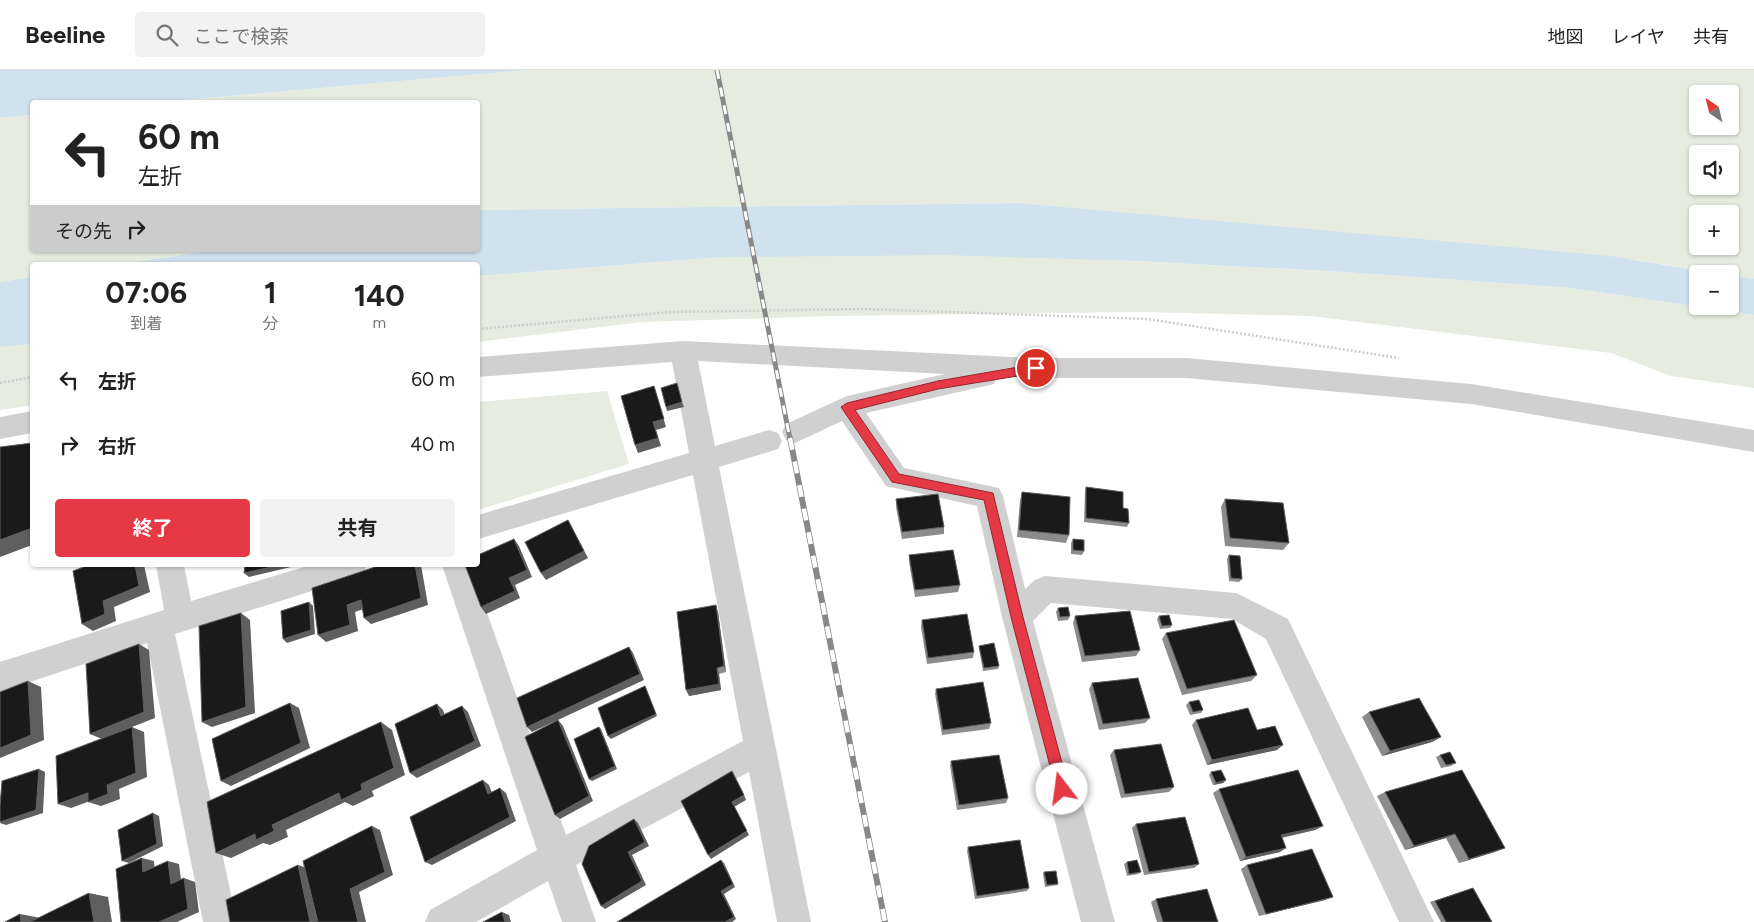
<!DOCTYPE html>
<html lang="ja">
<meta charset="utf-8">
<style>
:root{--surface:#fff;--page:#f2f2f2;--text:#222;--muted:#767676;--line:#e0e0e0;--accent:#e63946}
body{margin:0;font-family:Figtree,"Noto Sans JP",sans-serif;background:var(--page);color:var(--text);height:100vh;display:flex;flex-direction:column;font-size:19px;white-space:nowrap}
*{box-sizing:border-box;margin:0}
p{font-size:16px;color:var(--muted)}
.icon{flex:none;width:28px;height:28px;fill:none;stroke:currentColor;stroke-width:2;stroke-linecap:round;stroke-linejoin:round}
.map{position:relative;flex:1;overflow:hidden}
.drawer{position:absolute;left:30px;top:192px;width:450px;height:305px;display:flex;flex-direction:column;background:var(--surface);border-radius:5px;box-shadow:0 1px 4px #0004}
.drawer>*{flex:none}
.hud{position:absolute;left:30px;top:30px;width:450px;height:152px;border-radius:5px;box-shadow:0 1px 4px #0004;background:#fff;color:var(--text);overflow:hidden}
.needle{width:32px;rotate:325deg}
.tools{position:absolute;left:1689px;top:15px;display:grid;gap:10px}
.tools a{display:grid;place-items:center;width:50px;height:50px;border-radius:5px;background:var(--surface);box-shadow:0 1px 4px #0004;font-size:25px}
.pin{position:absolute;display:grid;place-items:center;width:42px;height:42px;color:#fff;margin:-21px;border:2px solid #fff;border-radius:50%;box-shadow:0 1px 5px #0007}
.me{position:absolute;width:55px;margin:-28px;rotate:345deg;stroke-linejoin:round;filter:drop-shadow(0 0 4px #0008)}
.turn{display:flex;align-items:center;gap:18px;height:105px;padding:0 25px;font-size:22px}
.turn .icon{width:65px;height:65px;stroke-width:2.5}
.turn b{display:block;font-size:35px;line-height:42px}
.then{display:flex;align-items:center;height:48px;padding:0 25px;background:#0003;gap:10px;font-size:19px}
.eta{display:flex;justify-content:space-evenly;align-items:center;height:85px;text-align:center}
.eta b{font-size:30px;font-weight:700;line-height:35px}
.cta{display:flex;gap:10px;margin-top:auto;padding:10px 25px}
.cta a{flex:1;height:58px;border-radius:5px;background:var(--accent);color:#fff;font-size:20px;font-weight:700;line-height:58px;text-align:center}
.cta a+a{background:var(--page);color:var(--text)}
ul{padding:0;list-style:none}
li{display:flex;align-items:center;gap:15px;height:65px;padding:0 25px}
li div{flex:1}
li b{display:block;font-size:19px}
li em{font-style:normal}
header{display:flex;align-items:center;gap:30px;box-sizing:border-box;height:70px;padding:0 25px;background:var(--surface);border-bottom:1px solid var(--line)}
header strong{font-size:24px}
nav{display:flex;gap:28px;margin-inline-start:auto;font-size:18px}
.search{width:350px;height:45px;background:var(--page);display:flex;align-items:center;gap:12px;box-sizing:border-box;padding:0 18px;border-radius:5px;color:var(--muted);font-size:19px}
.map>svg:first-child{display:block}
.green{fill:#e6ecdf;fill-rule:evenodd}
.water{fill:#cfe2ee}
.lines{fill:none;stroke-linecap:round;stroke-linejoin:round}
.path{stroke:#cdcdcd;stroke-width:2.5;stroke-dasharray:2 2;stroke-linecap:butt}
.minor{fill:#d0d0d0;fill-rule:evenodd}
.rail-far1-casing{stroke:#888;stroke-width:5}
.rail-casing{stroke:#888;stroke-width:6}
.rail-far1{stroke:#fff;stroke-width:3;stroke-dasharray:9;stroke-linecap:butt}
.rail{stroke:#fff;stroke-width:4.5;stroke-dasharray:12;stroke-linecap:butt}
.wall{fill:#8c8c8c}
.shaded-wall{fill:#5f5f5f}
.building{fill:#1a1a1a;stroke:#5f5f5f}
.route{fill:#e63946;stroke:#96252e}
</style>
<header>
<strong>Beeline</strong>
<div class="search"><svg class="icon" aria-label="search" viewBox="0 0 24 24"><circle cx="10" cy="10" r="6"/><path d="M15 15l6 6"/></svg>ここで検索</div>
<nav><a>地図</a><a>レイヤ</a><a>共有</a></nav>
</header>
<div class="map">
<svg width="1754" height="852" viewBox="0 0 1754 852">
<rect width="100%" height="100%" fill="#fff"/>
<g class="green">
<path d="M528,0H1754V209L1730,206V204H1719L1636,190L1020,133L478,140V32H160ZM1698,24H1730V56H1698ZM1698,84H1730V116H1698ZM1698,144H1730V176H1698Z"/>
<path d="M32,45V180H215L115,195H32V207L0,212V48Z"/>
<path d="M818,183L1017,185L1344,202L1571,218L1754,245V318L1671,306L1611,283L1311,246L1139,242L834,246L642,252L478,272V206L723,187Z"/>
<path d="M32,274V335L0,340V277Z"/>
<path d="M607,321L629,394L478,440V332Z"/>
</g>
<g class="water">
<path d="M0,0H528L160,32H32V45L0,48Z"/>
<path d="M1020,133L1610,186L1719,204H1698V236H1730V206L1754,209V245L1571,218L1344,202L1135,191L946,185L723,187L478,206V195H115L215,180H478V140Z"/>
<path d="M32,207V274L0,277V212Z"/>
</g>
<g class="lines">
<g class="path">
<path d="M478,259L671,242L864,239L1147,249L1399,288"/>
<path d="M0,313L32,307"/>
</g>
<g class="minor">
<path d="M683,271L1036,288H1186L1471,314L1754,360V382L1471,334L1186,308H1036L997,306L994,314L866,343L904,398L999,418L1003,426L1025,519L1035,510L1045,506L1236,523L1288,549L1434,852H1399L1266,569L1232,549L1051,533L1033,551L1115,852H1081L1002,547L977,436L886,416L842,351L795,373L786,370L782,362L786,354L847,326L945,304L698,291L715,376L769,360L778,363L782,371L778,379L719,397L811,852H777L749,702L576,795L596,852H562L548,811L476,852H425L430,840L537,780L442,495H470L566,765L743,671L693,405L478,469V445L689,383L672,292L478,307V287Z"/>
<path d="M32,341V363L0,369V347Z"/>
<path d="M156,495H184L191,531L311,495H367L363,504L353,508L175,564L237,852H203L147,573L0,622V592L164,540Z"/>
</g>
<defs>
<path id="rail-far1" d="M717,0L790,369"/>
<path id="rail" d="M790,368L885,852"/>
</defs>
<use href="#rail-far1" class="rail-far1-casing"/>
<use href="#rail" class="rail-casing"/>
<use href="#rail-far1" class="rail-far1"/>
<use href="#rail" class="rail"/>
</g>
<g class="wall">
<path d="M1086,417L1123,438L1129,453L1127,457L1084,452L1085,422Z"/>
<path d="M1022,422L1069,465L1066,473L1017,467L1020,430Z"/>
<path d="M896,429L944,457V464L902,469L896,437Z"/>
<path d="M1225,429L1289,473L1283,480L1225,476L1221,437Z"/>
<path d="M1073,469L1084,481L1082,485L1071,484V473Z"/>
<path d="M909,485L960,515L958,522L915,527L909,492Z"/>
<path d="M1229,485L1242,509L1239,512L1229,511L1227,489Z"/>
<path d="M1058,538L1070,546L1068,550L1058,551L1056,542Z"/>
<path d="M718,542L726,602L719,604L721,620L689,626Z"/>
<path d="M1075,546L1140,580L1136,586L1082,592L1073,553Z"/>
<path d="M1159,546L1172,555L1170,558L1160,559L1157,549Z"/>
<path d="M922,550L974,582L973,588L927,594L921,557Z"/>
<path d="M1166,563L1257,605L1251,611L1182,625L1162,569Z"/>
<path d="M979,576L999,596L998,599L983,601L979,579Z"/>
<path d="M1092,613L1150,648L1145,653L1099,660L1089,619Z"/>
<path d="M936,619L991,653L989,659L942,665L935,624Z"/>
<path d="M1189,632L1203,640L1201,643L1190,645L1186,635Z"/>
<path d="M1369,642L1441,667L1432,672L1382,686L1362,647Z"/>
<path d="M1196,650L1257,660L1277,680L1207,695L1192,655Z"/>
<path d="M1114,680L1174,717L1169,722L1121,728L1110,685Z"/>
<path d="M1440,685L1456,693L1451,696L1441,698L1436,687Z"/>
<path d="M951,691L1008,728L1006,733L957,740L950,696Z"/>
<path d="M1211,702L1226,710L1223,713L1213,715L1209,705Z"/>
<path d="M1219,719L1323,756L1315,760L1282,768L1280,782L1240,791L1213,723Z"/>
<path d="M1385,722L1505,778L1459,793L1446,768L1405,780L1377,726Z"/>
<path d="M1136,754L1199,794L1194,798L1144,805L1132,758Z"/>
<path d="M968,777L1029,818L1027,821L975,829L967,781Z"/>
<path d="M1127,792L1141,802L1138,804L1127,806L1124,794Z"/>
<path d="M1247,795L1325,830L1259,846L1241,799Z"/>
<path d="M1044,802L1058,814L1057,815L1045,817L1043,804Z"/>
<path d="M1473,818L1492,852H1441L1430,832Z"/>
<path d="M1156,829L1218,852H1157L1151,832Z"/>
</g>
<g class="shaded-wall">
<path d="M654,316L666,357L656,360L661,376L638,383L635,375Z"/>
<path d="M682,332L684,337L667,341L666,337Z"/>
<path d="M568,450L588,488L546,510L541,503Z"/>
<path d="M32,458V475L0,487V470Z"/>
<path d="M514,469L519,476L532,507L515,515L520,528L486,544L481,537L509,508Z"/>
<path d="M135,495H144L150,522L114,537L116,551L93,561L82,554Z"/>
<path d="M281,495H291V497L249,507L244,503Z"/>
<path d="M415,495H421L428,535L371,554L364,548Z"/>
<path d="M361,530L369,537L355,542L358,561L326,572L318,565L347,535Z"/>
<path d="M309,532L313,536L315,564L287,573L283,569Z"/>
<path d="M716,535L718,542L726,602L724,596Z"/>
<path d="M241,543L250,550L255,643L212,657L202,652Z"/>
<path d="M139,574L149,580L155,648L132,657L144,662L147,707L119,719L120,729L101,736L88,732L102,669L90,664Z"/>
<path d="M629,577L633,583L644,610L532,662L527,657Z"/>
<path d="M717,598L719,604L721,620L689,626L686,620Z"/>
<path d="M28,611L41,617L44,670L0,688V678Z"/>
<path d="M645,616L657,646L611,669L608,666Z"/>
<path d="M290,633L299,638L310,678L231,716L221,711Z"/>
<path d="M437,634L443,640L447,652L441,646Z"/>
<path d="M462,636L468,642L481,676L417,708L410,703Z"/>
<path d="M558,650L563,656L593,731L560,749L555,745Z"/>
<path d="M381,652L392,660L405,705L372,721L374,726L353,736L345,732L286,760L288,767L270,775L263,773L231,788L216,783L272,755L339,723L361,714Z"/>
<path d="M599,657L601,659L617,699L592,711L589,709Z"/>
<path d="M1441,667L1432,672L1382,686L1390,681Z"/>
<path d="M1283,675L1277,680L1207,695L1212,690Z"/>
<path d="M39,699L45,702L43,743L6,755L0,753Z"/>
<path d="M483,710L489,715L494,728L488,724Z"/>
<path d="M1226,710L1223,713L1213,715L1216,713Z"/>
<path d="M500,718L506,723L516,751L432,795L425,792Z"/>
<path d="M88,723L101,727L71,738L58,734Z"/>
<path d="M744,725L746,730L734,737L732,732Z"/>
<path d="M153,743L159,746L163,776L129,793L122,791Z"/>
<path d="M634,749L638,753L649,776L632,785L646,815L605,839L601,836L628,782Z"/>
<path d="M372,756L380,760L393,805L359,822L366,852H358L350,819Z"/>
<path d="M1323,756L1315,760L1274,769L1281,765Z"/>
<path d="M747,761L749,765L711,789L708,785Z"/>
<path d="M1455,764L1446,768L1405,780L1414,776Z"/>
<path d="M1286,778L1280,782L1240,791L1246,787Z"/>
<path d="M1505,778L1495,782L1459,793L1469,789Z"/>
<path d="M142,788L154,791L155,805L143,802Z"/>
<path d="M721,790L724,793L735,817L724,824L736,849L732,852H725L721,821Z"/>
<path d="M168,791L179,794L182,817L171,814Z"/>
<path d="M298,795L307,798L319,852H310Z"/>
<path d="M184,808L195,812L199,842L177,852H159Z"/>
<path d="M89,823L108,827L112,852H94Z"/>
<path d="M1333,827L1325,830L1259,846L1266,844Z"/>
<path d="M502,842L509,845L511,852H505Z"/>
<path d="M20,844L41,848V852H21Z"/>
</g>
<g class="building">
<path d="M677,313L682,332L666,337L661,318Z"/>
<path d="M654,316L664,349L653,352L658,368L635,375L621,326Z"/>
<path d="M32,373V458L0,470V377Z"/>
<path d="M1086,417L1123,422V438L1128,439L1129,453L1086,448Z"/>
<path d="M1022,422L1070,427L1069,465L1019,460Z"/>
<path d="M938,424L944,457L902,462L896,429Z"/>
<path d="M1225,429L1283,433L1289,473L1230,468Z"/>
<path d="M568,450L584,481L541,503L525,472Z"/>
<path d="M514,469L527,500L509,508L515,521L481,537L465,495H478V485Z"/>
<path d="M1073,469L1084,470V481L1073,480Z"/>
<path d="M953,480L960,515L915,520L909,485Z"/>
<path d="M1229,485L1240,486L1242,509L1231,508Z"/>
<path d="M89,495H107V497L112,495H135L139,516L103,531L105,544L82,554L73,501Z"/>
<path d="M245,495H281L244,503Z"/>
<path d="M381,495H415L421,528L364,548L361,530L347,535L350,555L318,565L312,518Z"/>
<path d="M309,532L311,560L283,569L281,541Z"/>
<path d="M716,535L724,596L717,598L719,614L686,620L677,542Z"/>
<path d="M1068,537L1070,546L1060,547L1058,538Z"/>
<path d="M1130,541L1140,580L1085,586L1075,546Z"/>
<path d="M241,543L246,637L202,652L199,556Z"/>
<path d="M967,544L974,582L928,588L922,550Z"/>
<path d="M1169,545L1172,555L1162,556L1159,546Z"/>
<path d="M1234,550L1257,605L1187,619L1166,563Z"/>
<path d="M994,573L999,596L984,598L979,576Z"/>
<path d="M139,574L144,642L90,664L86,594Z"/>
<path d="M629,577L640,604L527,657L517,628Z"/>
<path d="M1138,608L1150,648L1103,654L1092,613Z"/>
<path d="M28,611L31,665L0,678V622Z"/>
<path d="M983,612L991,653L943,660L936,619Z"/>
<path d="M645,616L656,644L608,666L598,638Z"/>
<path d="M1419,628L1441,667L1390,681L1369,642Z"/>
<path d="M1199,630L1203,640L1193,642L1189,632Z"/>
<path d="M290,633L301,673L221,711L212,669Z"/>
<path d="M437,634L441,646L462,636L475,671L410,703L395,654Z"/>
<path d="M1248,638L1257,660L1275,656L1283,675L1212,690L1196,650Z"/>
<path d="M558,650L589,726L555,745L525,667Z"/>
<path d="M381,652L394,698L361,714L362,720L341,730L339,723L272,755L274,761L256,770L255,764L216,783L207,732Z"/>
<path d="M132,657L136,703L107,715L108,724L88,732V723L58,734L56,686Z"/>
<path d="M599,657L615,696L589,709L574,669Z"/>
<path d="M1161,674L1174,717L1125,724L1114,680Z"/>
<path d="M1450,682L1456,693L1446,695L1440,685Z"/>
<path d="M999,685L1008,728L959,735L951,691Z"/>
<path d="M39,699L36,740L0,752V736L2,711Z"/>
<path d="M1221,700L1226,710L1216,713L1211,702Z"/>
<path d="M1298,700L1323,756L1281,765L1286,778L1246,787L1219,719Z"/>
<path d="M1462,700L1505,778L1469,789L1455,764L1414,776L1385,722Z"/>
<path d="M732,701L744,725L732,732L747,761L708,785L681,731Z"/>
<path d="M483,710L488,724L500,718L510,747L425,792L410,747Z"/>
<path d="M153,743L157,774L122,791L118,760Z"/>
<path d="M1185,747L1199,794L1149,802L1136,754Z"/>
<path d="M634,749L645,772L628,782L642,811L601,836L582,794L589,776Z"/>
<path d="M372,756L385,802L350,819L358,852H318L303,791Z"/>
<path d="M1020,770L1029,818L977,826L968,777Z"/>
<path d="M1312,779L1333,827L1266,844L1247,795Z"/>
<path d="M142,788L143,802L168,791L171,814L184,808L188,839L159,852H121L116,799Z"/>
<path d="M721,790L733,814L721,821L734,847L725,852H617Z"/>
<path d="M1137,790L1141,802L1129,804L1127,792Z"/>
<path d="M298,795L310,852H230L226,830Z"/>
<path d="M1056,801L1058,814L1047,815L1044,802Z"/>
<path d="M1473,818L1492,852H1446L1435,831Z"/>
<path d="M1207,819L1218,852H1163L1156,829Z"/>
<path d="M89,823L94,852H30Z"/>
<path d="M502,842L505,852H483Z"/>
<path d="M20,844L21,852H5Z"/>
</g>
<path class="route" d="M1036,294L1041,298L1036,303L938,319L855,340L899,404L993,423L1023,547L1069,719L1067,723L1062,725L1058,723L1056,719L1011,547L984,430L892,412L841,337L847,333L938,311Z"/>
</svg>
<div class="tools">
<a><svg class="needle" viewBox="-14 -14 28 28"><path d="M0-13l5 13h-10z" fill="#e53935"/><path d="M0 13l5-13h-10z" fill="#767676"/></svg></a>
<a><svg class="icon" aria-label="sound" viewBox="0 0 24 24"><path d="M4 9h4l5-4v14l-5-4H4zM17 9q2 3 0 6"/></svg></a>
<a>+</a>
<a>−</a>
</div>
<div class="pin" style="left:1036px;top:298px;background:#d93025"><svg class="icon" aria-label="arrive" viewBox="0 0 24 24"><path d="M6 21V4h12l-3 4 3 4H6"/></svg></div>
<svg class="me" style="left:1062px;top:719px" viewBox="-20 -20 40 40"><circle r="19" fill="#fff"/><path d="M0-13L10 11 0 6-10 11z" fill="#e63946"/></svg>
<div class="hud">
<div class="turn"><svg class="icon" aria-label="left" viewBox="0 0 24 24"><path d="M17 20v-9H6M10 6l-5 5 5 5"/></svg><div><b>60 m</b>左折</div></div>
<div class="then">その先<svg class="icon" aria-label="right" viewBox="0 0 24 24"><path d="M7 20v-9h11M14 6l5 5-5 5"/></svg></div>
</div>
<section class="drawer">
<div class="eta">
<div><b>07:06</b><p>到着</p></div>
<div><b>1</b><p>分</p></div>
<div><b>140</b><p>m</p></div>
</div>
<ul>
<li><svg class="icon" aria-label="left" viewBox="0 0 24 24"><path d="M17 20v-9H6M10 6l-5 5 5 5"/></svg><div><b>左折</b></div><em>60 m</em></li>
<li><svg class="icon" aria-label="right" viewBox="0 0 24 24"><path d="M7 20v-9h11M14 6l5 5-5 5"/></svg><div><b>右折</b></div><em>40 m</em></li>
</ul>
<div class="cta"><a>終了</a><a>共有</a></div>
</section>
</div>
